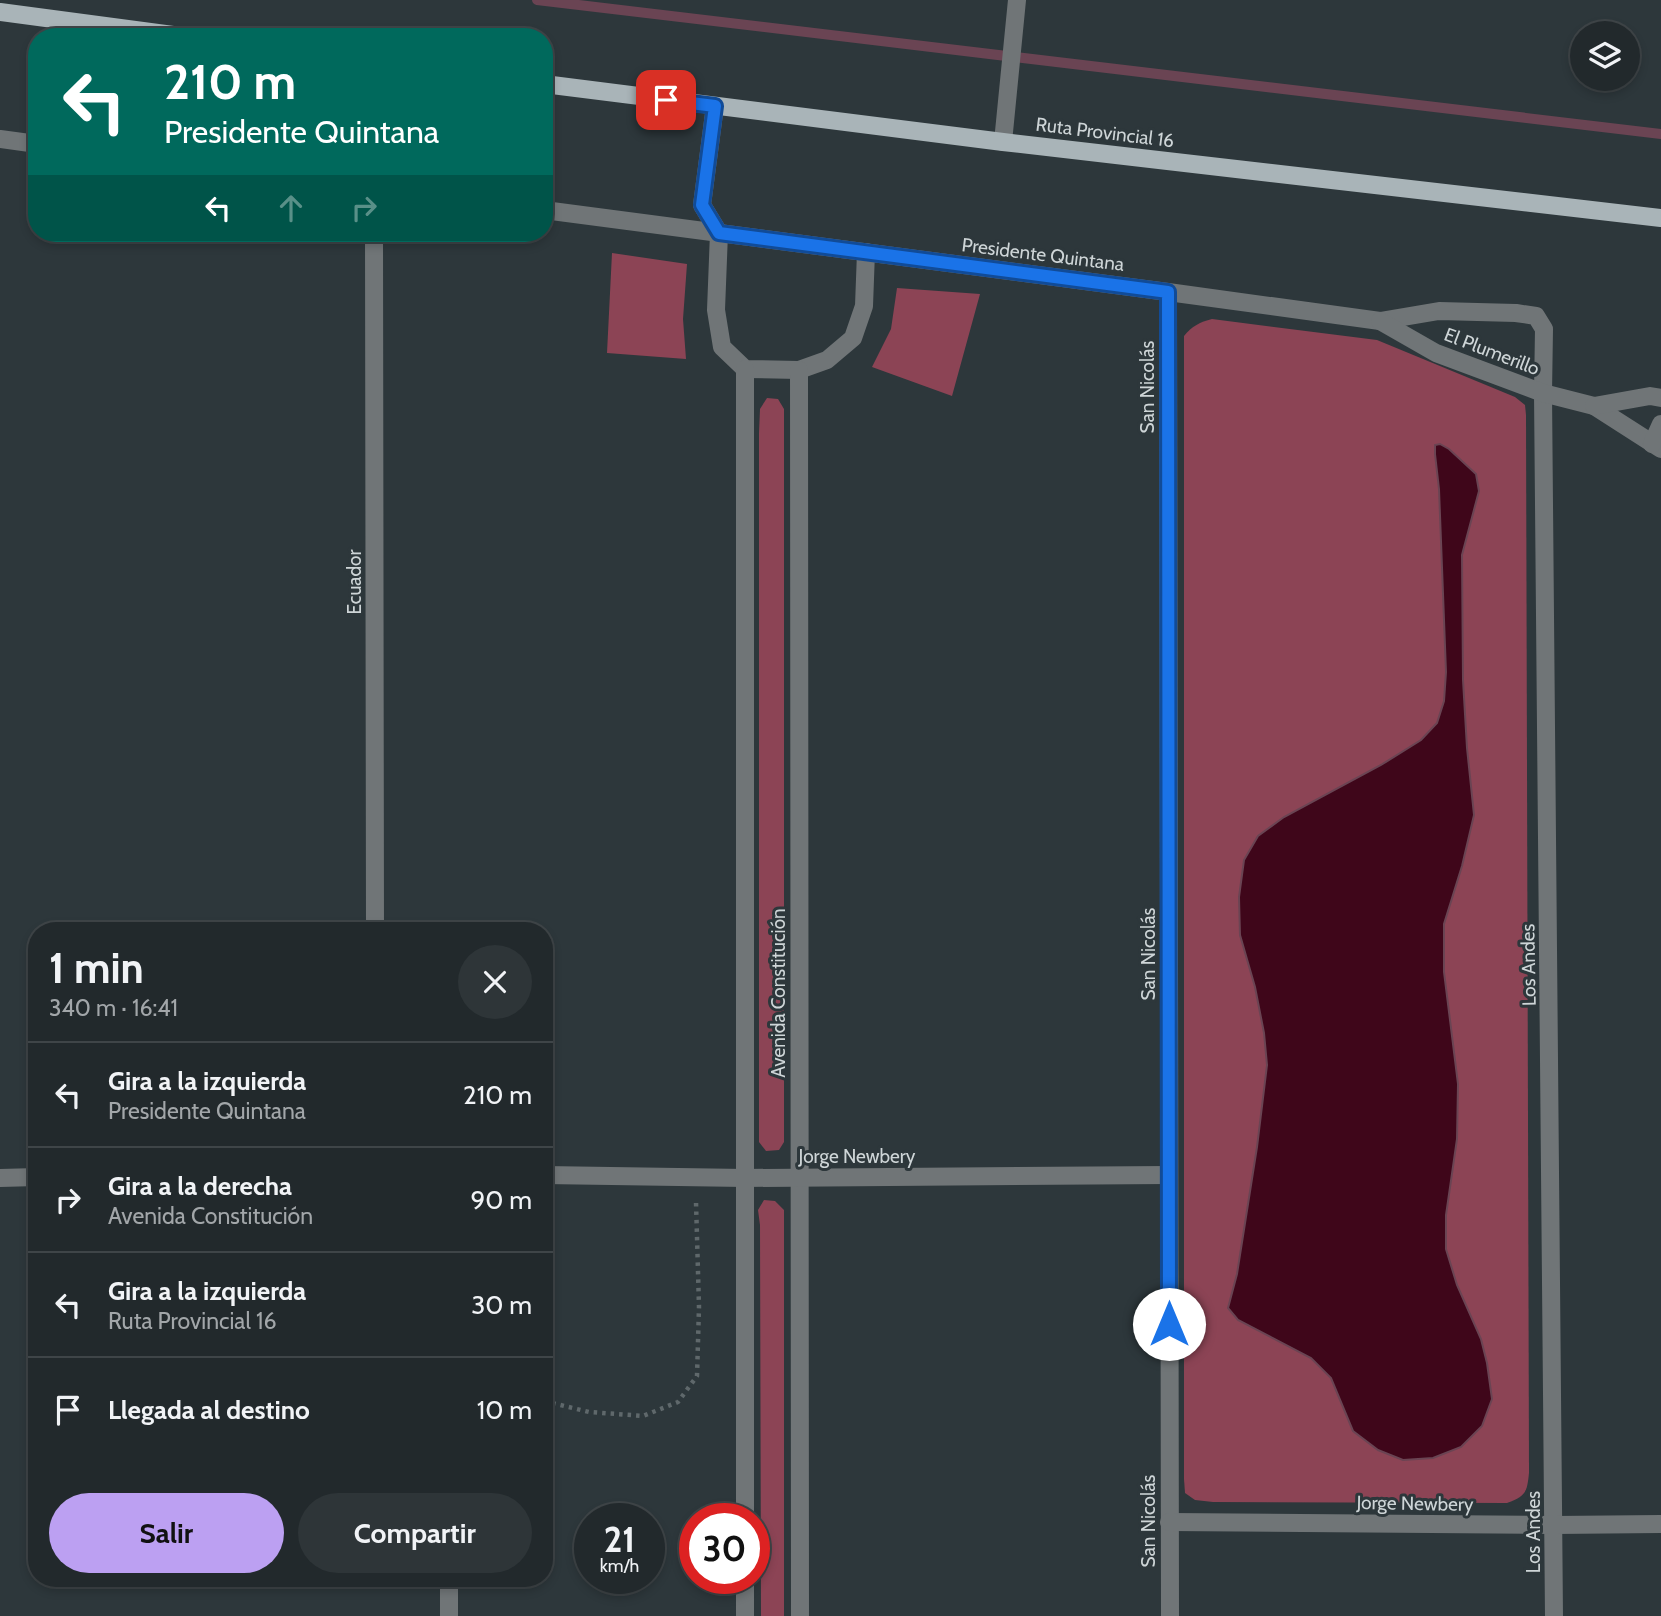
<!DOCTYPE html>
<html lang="es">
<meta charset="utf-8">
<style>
:root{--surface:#22292c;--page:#2e3538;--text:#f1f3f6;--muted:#a2a6a9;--line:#3f4548;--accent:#bca0f2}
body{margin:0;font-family:Cabin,sans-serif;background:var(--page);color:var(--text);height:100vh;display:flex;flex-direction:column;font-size:26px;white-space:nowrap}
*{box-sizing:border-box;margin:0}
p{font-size:23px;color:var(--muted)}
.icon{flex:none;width:38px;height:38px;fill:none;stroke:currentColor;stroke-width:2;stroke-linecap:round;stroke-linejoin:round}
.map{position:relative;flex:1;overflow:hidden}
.details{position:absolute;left:28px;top:922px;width:525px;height:665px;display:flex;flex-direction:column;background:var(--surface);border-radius:28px;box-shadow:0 4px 10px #0003,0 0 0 2px var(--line)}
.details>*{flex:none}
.hud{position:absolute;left:28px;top:28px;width:525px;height:214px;border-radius:28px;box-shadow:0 4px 10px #0003,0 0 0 2px var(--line);background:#00695c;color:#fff;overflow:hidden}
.fabs{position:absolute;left:1570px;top:21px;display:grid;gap:14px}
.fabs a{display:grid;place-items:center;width:70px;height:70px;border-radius:50%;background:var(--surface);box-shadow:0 4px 10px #0003,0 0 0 2px var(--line);font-size:35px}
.speed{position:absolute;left:574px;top:1503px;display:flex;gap:14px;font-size:35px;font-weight:700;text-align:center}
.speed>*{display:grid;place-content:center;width:91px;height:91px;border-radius:50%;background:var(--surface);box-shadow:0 4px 10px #0003,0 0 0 2px var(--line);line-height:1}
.speed small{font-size:18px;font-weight:400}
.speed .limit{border:10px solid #d22;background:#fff;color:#111}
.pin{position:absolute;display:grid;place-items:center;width:60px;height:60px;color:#fff;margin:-30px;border-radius:14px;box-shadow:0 4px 10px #0006}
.me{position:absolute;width:77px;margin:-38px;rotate:0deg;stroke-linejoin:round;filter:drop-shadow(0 0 5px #0008)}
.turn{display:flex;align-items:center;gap:24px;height:147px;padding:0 21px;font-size:32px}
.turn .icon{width:91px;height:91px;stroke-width:2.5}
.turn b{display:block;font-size:49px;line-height:60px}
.lanes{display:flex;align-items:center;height:66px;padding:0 21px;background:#0003;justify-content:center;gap:35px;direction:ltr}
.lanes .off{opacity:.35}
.round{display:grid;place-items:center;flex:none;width:74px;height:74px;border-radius:37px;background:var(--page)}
.summary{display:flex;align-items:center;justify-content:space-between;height:119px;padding:0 21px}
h1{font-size:42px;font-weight:700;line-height:52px}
.cta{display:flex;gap:14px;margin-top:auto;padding:14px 21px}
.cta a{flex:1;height:80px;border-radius:42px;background:var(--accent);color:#111;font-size:28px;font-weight:700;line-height:80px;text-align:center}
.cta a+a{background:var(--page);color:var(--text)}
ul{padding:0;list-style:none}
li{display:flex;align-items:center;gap:21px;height:105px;padding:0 21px;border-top:2px solid var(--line)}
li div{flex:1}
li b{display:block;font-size:26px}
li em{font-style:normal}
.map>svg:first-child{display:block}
.green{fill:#8c4455}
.water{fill:#3f061a;stroke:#6a4453;stroke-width:2}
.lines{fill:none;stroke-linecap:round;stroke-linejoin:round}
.stream{stroke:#6a4453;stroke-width:10}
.path{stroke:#5f686b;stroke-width:4.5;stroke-dasharray:3.5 5;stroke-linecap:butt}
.minor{stroke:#707577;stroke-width:18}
.major{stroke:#a9b4b8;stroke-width:18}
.route-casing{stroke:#114b97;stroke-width:18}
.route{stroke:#1a73e8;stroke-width:12}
.labels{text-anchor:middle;stroke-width:6;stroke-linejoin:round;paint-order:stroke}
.street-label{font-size:19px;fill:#ced5d7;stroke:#2d373b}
</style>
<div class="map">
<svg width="1661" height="1616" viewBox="0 0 1661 1616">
<rect width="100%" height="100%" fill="#2d373b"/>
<g class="green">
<path d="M612,253L687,264L683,319L686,359L607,353Z"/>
<path d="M897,288L980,294L952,396L872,367L891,329Z"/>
<path d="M1212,319L1377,340L1515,397L1525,405L1526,415L1529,1473C1527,1492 1526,1496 1507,1503L1213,1502L1195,1500L1185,1493L1184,1479V336C1192,326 1200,322 1212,319Z"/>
<path d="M767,398L778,399L784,409V1142L779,1150L766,1151L759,1142V433L760,409Z"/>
<path d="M764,1200L775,1201L784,1210V1616H761L760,1225L758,1210Z"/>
</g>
<path class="water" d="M1440,444L1449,449L1476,474L1479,491L1462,555L1463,680L1467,748L1474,815L1462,866L1444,924V972L1458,1084L1457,1139L1446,1215V1249L1457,1285L1481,1339L1487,1363L1492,1399L1482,1426L1461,1447L1433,1458L1403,1460L1378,1450L1353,1431L1331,1378L1311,1358L1238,1320L1228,1308L1237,1274L1257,1147L1267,1065L1264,1033L1255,987L1240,935L1239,897L1244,860L1258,836L1284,817L1381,765L1421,740L1437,723L1444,701L1446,672L1439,489L1435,454V445Z"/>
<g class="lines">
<path class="stream" d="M537,0L1661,134"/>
<path class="path" d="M544,1401L589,1412L643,1416L678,1402L697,1376L699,1307L696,1202"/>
<g class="minor">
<path d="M715,106L702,205L719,233L716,310L722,347L745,369L799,370L827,360L853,338L864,306L866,252"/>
<path d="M0,139L37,144"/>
<path d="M1003,142L1017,0"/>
<path d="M544,210L1168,292L1380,321L1439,311L1516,313L1536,316L1544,329L1543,393L1554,1616"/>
<path d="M374,233L375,931"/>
<path d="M1168,292L1170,1616"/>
<path d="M1380,321L1436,353L1543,393L1594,406L1661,449"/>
<path d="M799,370L800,1616"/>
<path d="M1594,406L1650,396L1661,398"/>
<path d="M1652,444L1661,424"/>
<path d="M544,1175L745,1178L1169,1175"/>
<path d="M0,1178L37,1177"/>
<path d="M745,1519V369"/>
<path d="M1169,1522L1554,1525L1661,1524"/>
<path d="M449,1578V1616"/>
<path d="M745,1578V1616"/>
</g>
<g class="major">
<path d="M0,12L188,37"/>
<path d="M544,84L1003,142L1661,218"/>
</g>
</g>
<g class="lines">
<defs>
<path id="route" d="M666,100L715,106L702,205L719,233L1168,292L1169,1324"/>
</defs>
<use href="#route" class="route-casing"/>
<use href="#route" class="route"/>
</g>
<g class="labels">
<g class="street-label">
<text transform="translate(1105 132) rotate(7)" y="7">Ruta Provincial 16</text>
<text transform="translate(1043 254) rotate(7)" y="7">Presidente Quintana</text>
<text transform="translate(1492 351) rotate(21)" y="7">El Plumerillo</text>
<text transform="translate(1147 387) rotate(-90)" y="7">San Nicolás</text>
<text transform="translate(354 582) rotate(-90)" y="7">Ecuador</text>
<text transform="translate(1148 954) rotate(-90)" y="7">San Nicolás</text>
<text transform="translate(1528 965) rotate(-91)" y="7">Los Andes</text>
<text transform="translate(778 993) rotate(-90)" y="7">Avenida Constitución</text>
<text x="857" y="1163">Jorge Newbery</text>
<text transform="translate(1415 1503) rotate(1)" y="7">Jorge Newbery</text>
<text transform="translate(1148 1521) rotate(-90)" y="7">San Nicolás</text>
<text transform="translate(1533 1532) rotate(-90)" y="7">Los Andes</text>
</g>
</g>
</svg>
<div class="fabs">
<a><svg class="icon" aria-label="layers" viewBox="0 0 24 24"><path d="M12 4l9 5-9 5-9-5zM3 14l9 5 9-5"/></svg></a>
</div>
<div class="speed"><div>21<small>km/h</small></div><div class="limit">30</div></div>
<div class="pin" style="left:666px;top:100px;background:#d93025"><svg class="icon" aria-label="arrive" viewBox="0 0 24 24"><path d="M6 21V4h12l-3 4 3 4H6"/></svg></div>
<svg class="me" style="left:1169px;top:1324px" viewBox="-20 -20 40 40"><circle r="19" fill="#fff"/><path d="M0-13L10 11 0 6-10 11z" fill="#1a73e8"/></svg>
<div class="hud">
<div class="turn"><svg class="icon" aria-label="left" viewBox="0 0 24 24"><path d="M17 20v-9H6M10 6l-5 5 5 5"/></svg><div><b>210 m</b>Presidente Quintana</div></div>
<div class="lanes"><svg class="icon" aria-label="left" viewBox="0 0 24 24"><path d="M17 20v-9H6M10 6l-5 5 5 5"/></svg><svg class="icon off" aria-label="ahead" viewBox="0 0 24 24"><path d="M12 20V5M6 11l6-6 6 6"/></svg><svg class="icon off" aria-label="right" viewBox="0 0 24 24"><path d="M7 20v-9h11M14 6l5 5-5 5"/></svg></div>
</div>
<section class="details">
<div class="summary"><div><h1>1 min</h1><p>340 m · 16:41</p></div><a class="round"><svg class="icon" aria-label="close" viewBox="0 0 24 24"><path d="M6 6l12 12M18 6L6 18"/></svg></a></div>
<ul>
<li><svg class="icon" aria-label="left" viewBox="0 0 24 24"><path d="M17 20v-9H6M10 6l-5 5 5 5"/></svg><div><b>Gira a la izquierda</b><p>Presidente Quintana</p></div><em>210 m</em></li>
<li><svg class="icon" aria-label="right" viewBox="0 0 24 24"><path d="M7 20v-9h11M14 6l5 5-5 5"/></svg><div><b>Gira a la derecha</b><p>Avenida Constitución</p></div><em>90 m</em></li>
<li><svg class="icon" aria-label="left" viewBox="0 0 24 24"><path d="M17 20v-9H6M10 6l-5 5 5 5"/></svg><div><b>Gira a la izquierda</b><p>Ruta Provincial 16</p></div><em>30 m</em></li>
<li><svg class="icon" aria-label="arrive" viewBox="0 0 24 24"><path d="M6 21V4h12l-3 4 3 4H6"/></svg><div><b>Llegada al destino</b></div><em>10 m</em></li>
</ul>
<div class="cta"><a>Salir</a><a>Compartir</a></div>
</section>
</div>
